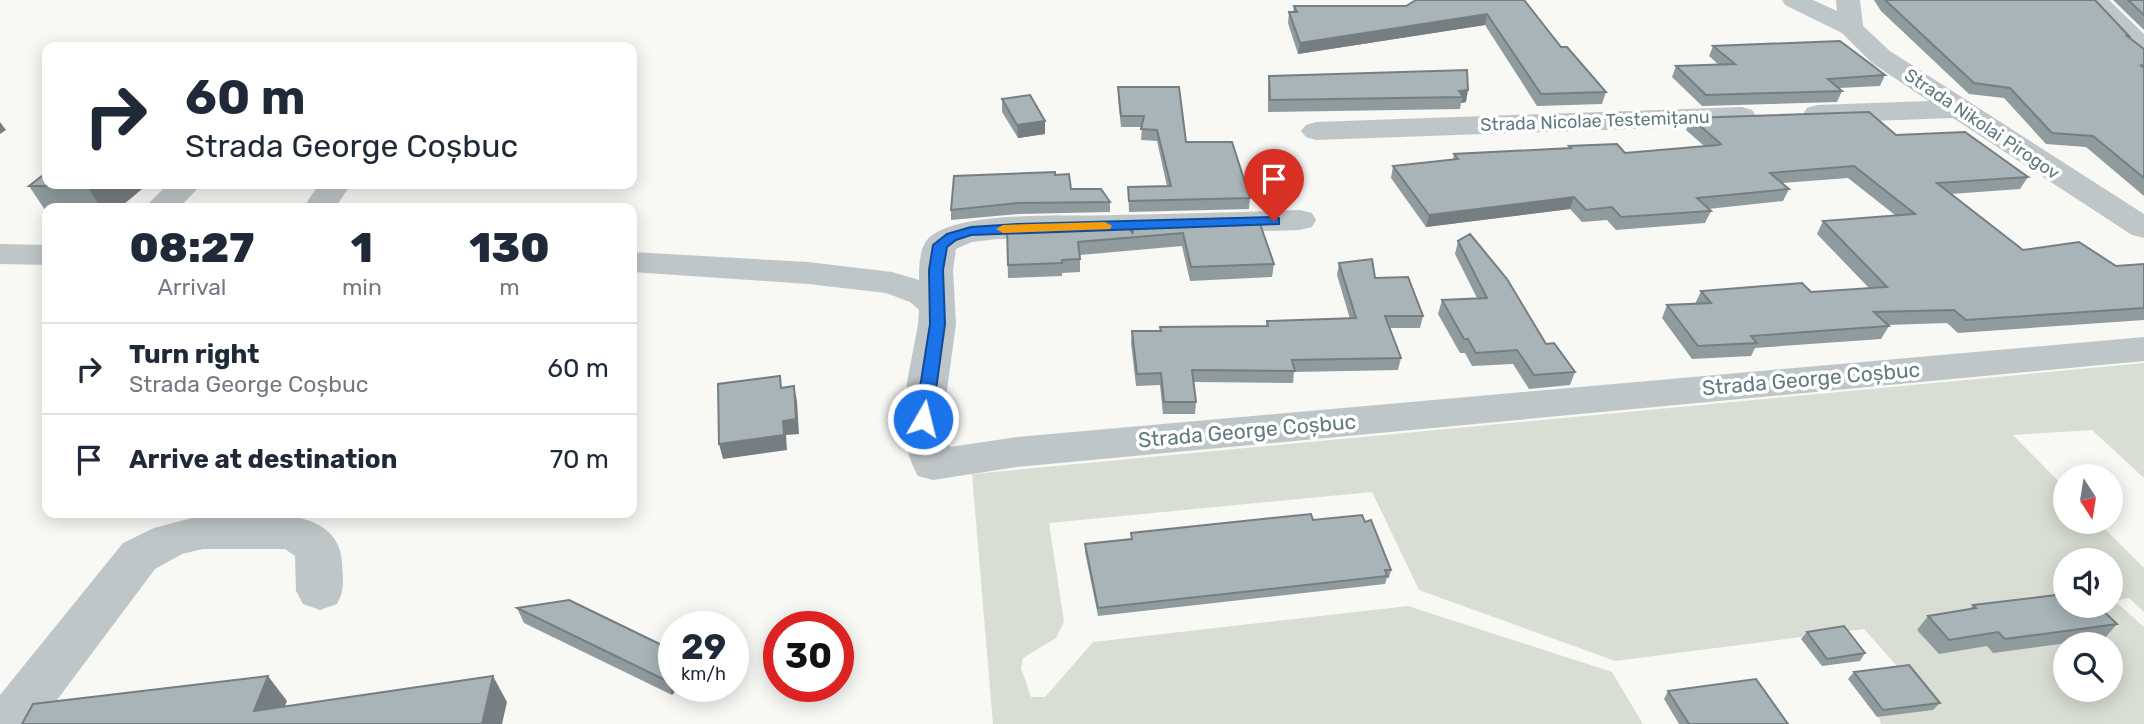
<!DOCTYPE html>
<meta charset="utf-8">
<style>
:root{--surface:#fff;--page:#f6f6f7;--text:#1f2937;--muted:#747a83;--line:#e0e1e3}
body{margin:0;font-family:Rubik,sans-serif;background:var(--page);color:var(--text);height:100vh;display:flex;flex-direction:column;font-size:26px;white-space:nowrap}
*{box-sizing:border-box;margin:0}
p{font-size:23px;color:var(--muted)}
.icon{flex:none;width:38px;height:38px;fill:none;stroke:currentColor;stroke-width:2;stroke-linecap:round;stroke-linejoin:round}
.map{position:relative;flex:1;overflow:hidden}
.sheet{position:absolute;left:42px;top:203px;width:595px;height:315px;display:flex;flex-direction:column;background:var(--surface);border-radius:14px;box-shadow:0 4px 18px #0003}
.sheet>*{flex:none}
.hud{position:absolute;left:42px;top:42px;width:595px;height:147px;border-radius:14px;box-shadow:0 4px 18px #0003;background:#fff;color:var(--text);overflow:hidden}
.needle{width:46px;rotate:168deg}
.buttons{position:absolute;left:2053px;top:464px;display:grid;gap:14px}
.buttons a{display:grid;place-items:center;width:70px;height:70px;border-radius:50%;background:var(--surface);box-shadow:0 4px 18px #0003;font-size:35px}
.speed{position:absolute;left:658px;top:611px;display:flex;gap:14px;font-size:35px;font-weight:700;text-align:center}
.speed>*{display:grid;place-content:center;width:91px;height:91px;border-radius:50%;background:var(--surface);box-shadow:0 4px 18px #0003;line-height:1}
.speed small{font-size:18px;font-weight:400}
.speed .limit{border:10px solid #d22;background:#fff;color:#111}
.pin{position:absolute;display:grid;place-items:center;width:60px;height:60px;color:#fff;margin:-72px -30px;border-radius:50% 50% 50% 0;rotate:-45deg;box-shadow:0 0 7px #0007}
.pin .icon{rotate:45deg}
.me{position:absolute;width:77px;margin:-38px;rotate:8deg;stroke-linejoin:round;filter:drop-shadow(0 0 5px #0008)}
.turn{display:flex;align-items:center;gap:24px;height:147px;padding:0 28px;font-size:32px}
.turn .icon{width:91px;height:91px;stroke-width:2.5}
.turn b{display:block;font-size:49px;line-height:60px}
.eta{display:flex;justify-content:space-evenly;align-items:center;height:119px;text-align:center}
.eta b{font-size:42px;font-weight:800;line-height:49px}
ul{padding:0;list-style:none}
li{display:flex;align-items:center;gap:21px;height:91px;padding:0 28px;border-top:2px solid var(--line)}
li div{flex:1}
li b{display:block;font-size:26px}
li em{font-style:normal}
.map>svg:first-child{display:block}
.green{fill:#d9ded4;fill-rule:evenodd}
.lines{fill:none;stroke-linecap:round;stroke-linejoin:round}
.minor{fill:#bfc6c8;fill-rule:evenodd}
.wall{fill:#909b9e}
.shaded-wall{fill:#767e81}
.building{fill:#a8b4b8;stroke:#767e81;stroke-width:2}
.route{fill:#1a73e8;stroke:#114b97;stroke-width:2}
.slow{fill:#f59e0b}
.labels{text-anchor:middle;stroke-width:7;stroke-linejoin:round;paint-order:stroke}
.far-street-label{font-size:18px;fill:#627a82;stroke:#fff}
.street-label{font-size:21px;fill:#627a82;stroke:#fff}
</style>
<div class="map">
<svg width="2144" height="724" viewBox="0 0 2144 724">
<rect width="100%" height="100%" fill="#f8f8f5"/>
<path class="green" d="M2144,363V478L2092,430L2013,435L2065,488V522H2098L2144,568V612L2129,598L2115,601L2144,627V724H1881L1879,717L1903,673L1864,629L1615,661L1419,590L1372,492L1049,523L1064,622L1056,638L1023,658L1021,668L1031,697H1045L1093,642L1408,606L1612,672L1643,724H993L972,474ZM2065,560H2110V606H2065ZM2065,644H2110V690H2065Z"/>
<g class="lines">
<g class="minor">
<path d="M1782,0H1813L1837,11L1836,0H1860L1863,26L1890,51L2144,214V238L2132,235L1953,118L1817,123L1807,120L1803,114L1807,108L1817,105L1929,101L1872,63L1842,33L1785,5Z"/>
<path d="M2083,0H2109L2144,34V57L2135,55Z"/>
<path d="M1742,107L1752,110L1756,116L1752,122L1742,125L1316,140L1306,137L1301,131L1306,125L1316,122Z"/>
<path d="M168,184H202L179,208H144Z"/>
<path d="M319,184H351L335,208H303Z"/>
<path d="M1300,210L1312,213L1316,220L1312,227L1300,230L997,239L972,242L956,249L953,270L956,324L943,419L950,447L1017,437L2144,337V361L1017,467L933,480L918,476C891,430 910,373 918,324L919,310L910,302L886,293L808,284L632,272V252L808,262L892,272L919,280C919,266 919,245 931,236C965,210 1070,217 1114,215C1176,214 1238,212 1300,210Z"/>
<path d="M0,244L47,245V265L0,264Z"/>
<path d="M203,515C246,515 338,501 342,562C343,579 345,590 337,604L320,610L303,604L296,591L295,556L285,549H203L182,554L155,569L39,724H0V695L123,543L154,528Z"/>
</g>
</g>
<g class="wall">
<path d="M1524,0L1561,47L1606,92L1602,104L1537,106L1485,25L1298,54L1288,23L1289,12H1293L1294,6H1406Z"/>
<path d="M1874,0H2095L2129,36V38L2144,49V196L2086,147L2046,144L2004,98L1969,94L1881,11Z"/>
<path d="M2113,0H2144V30Z"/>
<path d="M1713,46L1885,75L1880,86L1839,88L1842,91L1837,102L1702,106L1672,77L1676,66L1719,65L1709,56Z"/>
<path d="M1467,70L1466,102L1461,103L1460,109L1268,112V88L1269,76Z"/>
<path d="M1118,87L1186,142L1250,198L1249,209L1129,212L1128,187L1167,186L1157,141L1141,140L1142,127H1121L1118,98Z"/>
<path d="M1002,99L1045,121V134L1018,138L1002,112Z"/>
<path d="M1691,118L1896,135L2028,177L2020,189L1951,194L2023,250L2116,266L2144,264V320L1958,333L1947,323L1887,325L1889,326L1881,339L1755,348L1751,356L1692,359L1662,318L1667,305L1695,304L1701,291L1811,292L1869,288L1817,234L1823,221L1895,215L1848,178L1782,183L1789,189L1783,201L1708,209L1711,211L1705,223L1616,230L1607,220L1582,222L1570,209L1426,227L1391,178L1393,166L1453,160L1454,154L1568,149L1569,146L1625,153L1704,146L1686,130Z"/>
<path d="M1055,175L1071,189L1110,202V212L1019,214L951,220V210Z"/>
<path d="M47,184H148L119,208H47V213L29,186Z"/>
<path d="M1259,221L1274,264L1272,277L1190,281L1182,246L1080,255V272L1062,273V276L1008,278L1007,228L1132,232V225Z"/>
<path d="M1458,241L1546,344L1575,372L1570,385L1529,389L1513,364L1472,366L1465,353H1460L1438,314L1442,300L1477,298L1455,254Z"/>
<path d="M1339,263L1375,278L1423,316L1420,328H1390L1401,358L1398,370L1294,372L1293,383L1194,382L1196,402L1195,414H1163L1160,385L1136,386L1131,343L1132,331H1160V327L1266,326L1267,321L1350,319L1337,275Z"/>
<path d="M1313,520L1365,522L1391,570L1389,578H1387L1385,584L1098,616L1085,552V544L1131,539V533Z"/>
<path d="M1973,605L2117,624L2105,638L1993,653L1987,646L1939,654L1917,630L1928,616L1970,609Z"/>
<path d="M517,608L674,651L672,695L524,623Z"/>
<path d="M1807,632L1865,653L1860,661L1822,666L1801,639Z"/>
<path d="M1854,672L1940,703L1933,710L1877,717L1848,679Z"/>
<path d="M1668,691L1788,724H1679L1664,699Z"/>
</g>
<g class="shaded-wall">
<path d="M1487,14L1485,25L1298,54L1300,43Z"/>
<path d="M1468,90L1466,102L1461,103L1463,97L1459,91Z"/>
<path d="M1045,121V134L1018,138L1017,125Z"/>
<path d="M0,122L6,130L0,134Z"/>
<path d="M91,184H148L119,208H101L87,186Z"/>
<path d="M1574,197L1570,209L1426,227L1429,215Z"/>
<path d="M794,386L797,401L799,434L786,435L787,450L723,459L719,444L783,421Z"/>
<path d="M674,673V686H681L672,695L667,681Z"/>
<path d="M268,676L287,701L278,724L254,711Z"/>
<path d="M493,676L507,702L502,724H482Z"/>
</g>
<g class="building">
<path d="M1416,0H1524L1561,47H1567L1606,92L1541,94L1487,14L1300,43L1289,12H1297L1294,6H1406Z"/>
<path d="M1885,0H2095L2129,36H2127L2144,49V66L2140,65L2144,68V178L2093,136L2052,133L2010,88L1974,83Z"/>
<path d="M2128,0H2144V15Z"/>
<path d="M1840,41L1885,75L1828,79L1842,91L1706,95L1676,66L1735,64L1713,46Z"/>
<path d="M1467,70L1468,90L1459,91L1463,97L1270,100L1269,76Z"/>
<path d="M1118,87H1179L1186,142H1232L1250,198L1129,201L1128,187L1171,186L1157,130L1141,129L1144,116H1121Z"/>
<path d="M1030,95L1045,121L1017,125L1002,99Z"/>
<path d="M1869,112L1896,135L1965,132L2028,177L1937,183L2023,250L2079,242L2116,266L2144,264V308L1966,320L1954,310L1874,312L1889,326L1751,336L1757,343L1698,346L1667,305L1711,303L1701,291L1802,283L1811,292L1887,287L1823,221L1915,214L1854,166L1770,173L1789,189L1697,198L1711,211L1621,217L1612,207L1586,210L1574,197L1429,215L1393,166L1458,159L1454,154L1571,148L1569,146L1617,144L1625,153L1718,145L1721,144L1691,118Z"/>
<path d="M47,172V184H91L87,186H29Z"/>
<path d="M1055,172V175L1069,174L1071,189H1101L1110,202L1018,203L951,210L954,176Z"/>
<path d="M1259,221L1274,264L1191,267L1183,233L1078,242L1080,259L1062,260V263L1008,265L1007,228L1127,225L1133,234L1132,225Z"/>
<path d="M1470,234L1507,279L1546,344L1554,343L1575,372L1534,375L1517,350L1476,353L1468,339H1464L1442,300L1487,298L1458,241Z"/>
<path d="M1372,259L1375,278L1408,277L1423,316H1385L1401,358L1292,360L1295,371L1192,370L1196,402H1164L1161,373L1137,374L1132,331H1161L1160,327L1268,326L1267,321L1356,318L1339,263Z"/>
<path d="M780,376L781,388L794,386L796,419L783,421L784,435L719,444L718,384Z"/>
<path d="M1311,514L1313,520L1362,515L1365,522L1371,520L1391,570H1385L1387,576L1098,608L1085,544L1132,539L1131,533Z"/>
<path d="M2065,594V606H2098L2117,624L2005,639L1998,632L1949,640L1928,616L1976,608L1973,605Z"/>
<path d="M569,600L674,651V673L667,681L517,608Z"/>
<path d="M1844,626L1865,653L1827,659L1807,632Z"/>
<path d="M1909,665L1940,703L1883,710L1854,672Z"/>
<path d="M268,676L254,711L493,676L482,724H22L33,704Z"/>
<path d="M1756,679L1788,724H1689L1668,691Z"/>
</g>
<path class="route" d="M1274,217L1279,218V224L971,235L956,240L947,247L943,270L945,324L932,419L923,425L915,419L930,324L929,270L933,245L947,234L971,227L1017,224Z"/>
<path class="slow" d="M1105,222L1112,226L1110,229L1003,233L996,229L1003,225Z"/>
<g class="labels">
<g class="far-street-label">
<text transform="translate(1595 121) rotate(-2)" y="6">Strada Nicolae Testemițanu</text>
<text transform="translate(1982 124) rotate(34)" y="6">Strada Nikolai Pirogov</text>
</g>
<g class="street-label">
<text transform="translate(1811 379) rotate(-5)" y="7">Strada George Coșbuc</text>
<text transform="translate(1247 431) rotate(-5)" y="7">Strada George Coșbuc</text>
</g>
</g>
</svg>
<div class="buttons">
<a><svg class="needle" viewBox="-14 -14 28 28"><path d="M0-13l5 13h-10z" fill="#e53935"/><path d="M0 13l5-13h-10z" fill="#747a83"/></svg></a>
<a><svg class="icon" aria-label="sound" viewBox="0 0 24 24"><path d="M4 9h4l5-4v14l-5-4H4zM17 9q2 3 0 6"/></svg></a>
<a><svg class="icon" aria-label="search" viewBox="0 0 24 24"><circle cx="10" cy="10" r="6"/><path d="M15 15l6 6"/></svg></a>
</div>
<div class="speed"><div>29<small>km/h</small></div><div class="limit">30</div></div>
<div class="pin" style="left:1274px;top:221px;background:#d93025"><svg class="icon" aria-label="arrive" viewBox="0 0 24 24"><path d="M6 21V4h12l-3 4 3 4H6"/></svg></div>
<svg class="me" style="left:923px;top:419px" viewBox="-20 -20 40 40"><circle r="17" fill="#1a73e8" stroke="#fff" stroke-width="3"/><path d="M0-11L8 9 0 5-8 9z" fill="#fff"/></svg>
<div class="hud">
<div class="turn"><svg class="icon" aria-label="right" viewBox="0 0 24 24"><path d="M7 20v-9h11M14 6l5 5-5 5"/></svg><div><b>60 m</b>Strada George Coșbuc</div></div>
</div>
<section class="sheet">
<div class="eta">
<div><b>08:27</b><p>Arrival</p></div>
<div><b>1</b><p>min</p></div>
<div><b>130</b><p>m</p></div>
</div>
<ul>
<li><svg class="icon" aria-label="right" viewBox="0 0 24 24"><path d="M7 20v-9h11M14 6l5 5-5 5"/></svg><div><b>Turn right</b><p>Strada George Coșbuc</p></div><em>60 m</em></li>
<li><svg class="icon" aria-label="arrive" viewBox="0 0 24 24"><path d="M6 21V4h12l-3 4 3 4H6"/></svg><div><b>Arrive at destination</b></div><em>70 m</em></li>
</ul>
</section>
</div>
